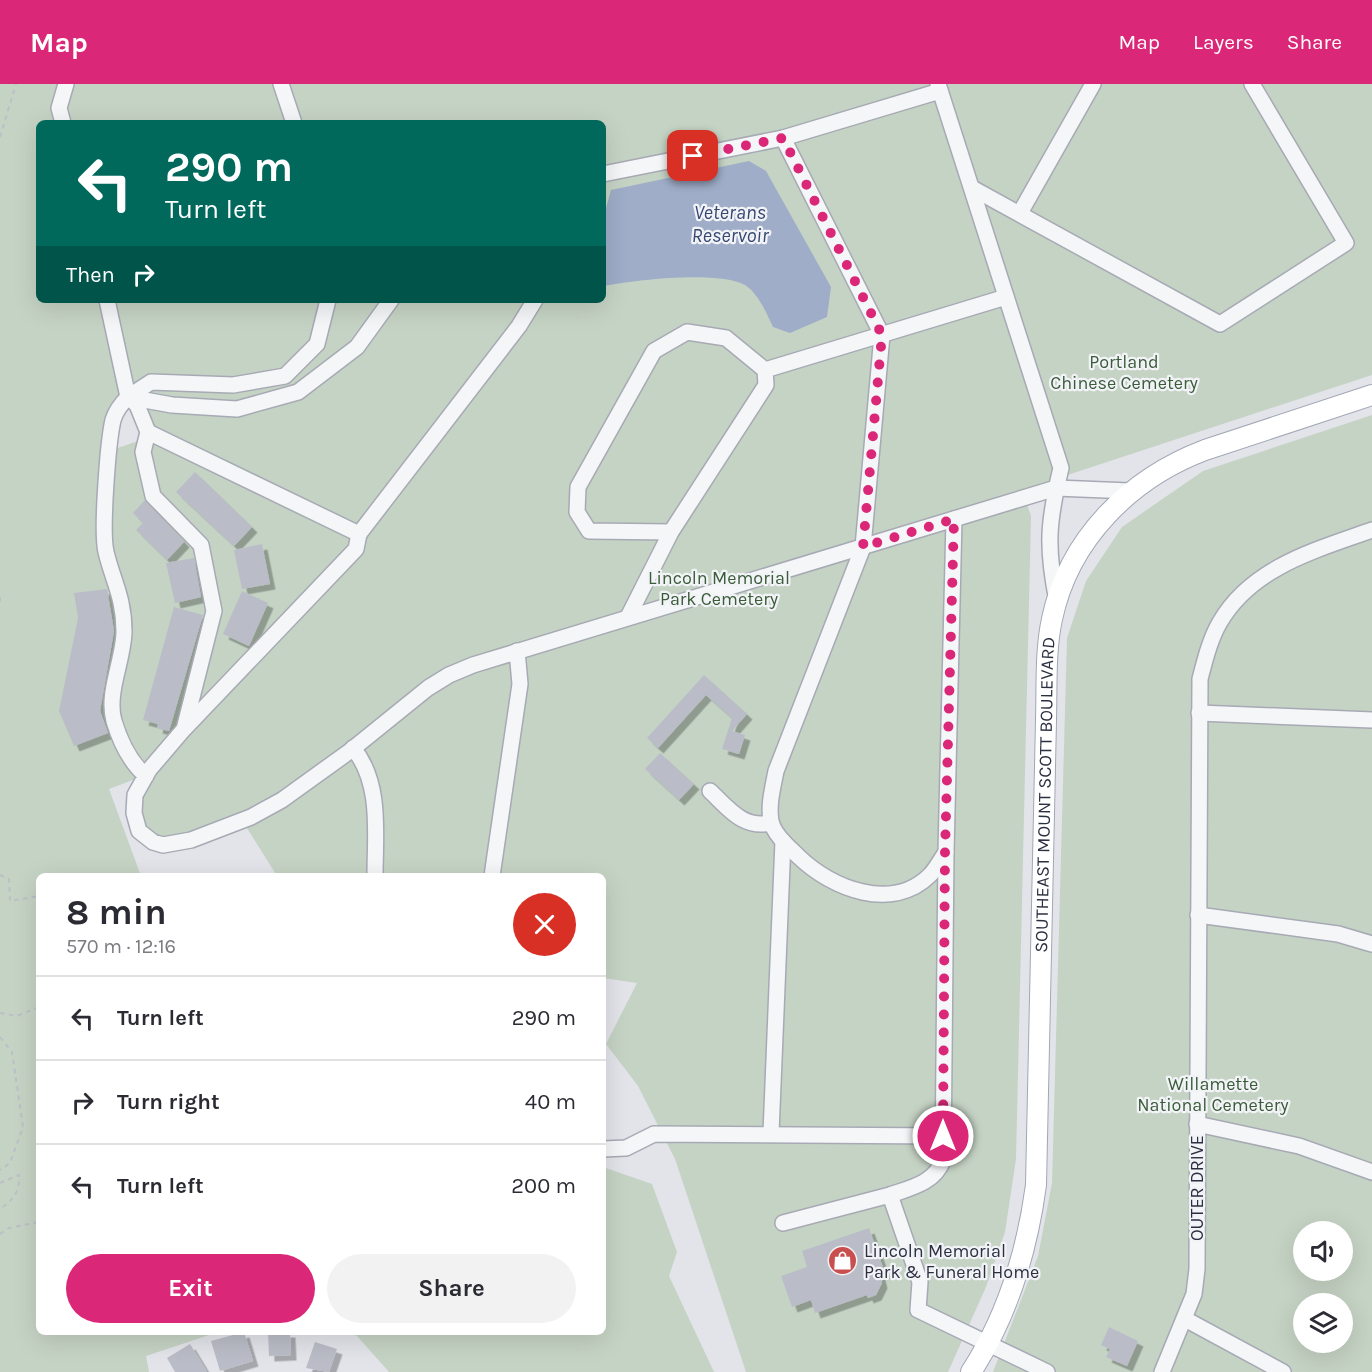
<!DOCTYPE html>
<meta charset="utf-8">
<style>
:root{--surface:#fff;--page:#f2f2f3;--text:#2b2b33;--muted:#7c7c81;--line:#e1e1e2;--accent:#db2777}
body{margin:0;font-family:Karla,sans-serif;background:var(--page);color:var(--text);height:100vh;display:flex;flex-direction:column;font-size:22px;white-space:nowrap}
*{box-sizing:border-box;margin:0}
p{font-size:20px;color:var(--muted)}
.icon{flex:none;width:33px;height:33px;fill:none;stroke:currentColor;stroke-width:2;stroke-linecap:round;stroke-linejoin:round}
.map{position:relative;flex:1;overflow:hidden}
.drawer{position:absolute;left:36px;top:789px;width:570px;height:462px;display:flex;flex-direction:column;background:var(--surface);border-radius:9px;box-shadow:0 6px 24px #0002}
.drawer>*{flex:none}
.guide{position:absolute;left:36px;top:36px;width:570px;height:183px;border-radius:9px;box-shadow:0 6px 24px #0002;background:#00695c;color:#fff;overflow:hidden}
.buttons{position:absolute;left:1293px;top:1137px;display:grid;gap:12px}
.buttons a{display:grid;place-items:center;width:60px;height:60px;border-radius:50%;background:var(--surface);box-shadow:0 6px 24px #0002;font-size:30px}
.pin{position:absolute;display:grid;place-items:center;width:51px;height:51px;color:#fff;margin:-26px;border-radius:12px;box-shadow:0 3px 9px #0006}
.me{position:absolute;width:66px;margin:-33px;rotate:0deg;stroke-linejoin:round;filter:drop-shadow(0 0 4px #0008)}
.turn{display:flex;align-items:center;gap:21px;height:126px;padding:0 30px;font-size:27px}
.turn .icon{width:78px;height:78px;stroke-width:2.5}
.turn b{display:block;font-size:42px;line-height:51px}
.then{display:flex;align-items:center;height:57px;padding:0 30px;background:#0003;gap:12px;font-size:22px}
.round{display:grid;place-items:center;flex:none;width:63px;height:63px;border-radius:32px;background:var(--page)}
.head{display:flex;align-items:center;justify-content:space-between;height:102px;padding:0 30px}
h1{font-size:36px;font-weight:700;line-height:45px}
.button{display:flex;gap:12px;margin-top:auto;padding:12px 30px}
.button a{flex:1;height:69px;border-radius:36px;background:var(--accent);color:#fff;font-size:24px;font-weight:700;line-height:69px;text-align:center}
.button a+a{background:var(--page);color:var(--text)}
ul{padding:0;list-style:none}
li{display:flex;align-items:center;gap:18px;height:84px;padding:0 30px;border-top:2px solid var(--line)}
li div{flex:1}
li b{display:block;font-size:22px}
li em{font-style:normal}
header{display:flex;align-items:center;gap:36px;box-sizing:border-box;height:84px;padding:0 30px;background:var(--accent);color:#fff}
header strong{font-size:28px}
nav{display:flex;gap:33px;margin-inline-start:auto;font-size:21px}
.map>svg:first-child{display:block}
.green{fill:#c5d3c4;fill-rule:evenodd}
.water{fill:#9fadc8}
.building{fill:#babdc7;filter:url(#shadow)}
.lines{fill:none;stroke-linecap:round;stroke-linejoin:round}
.minor-casing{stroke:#a7aab4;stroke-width:18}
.major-casing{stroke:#a2a7b5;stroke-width:22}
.path{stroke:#bcbfc5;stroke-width:2;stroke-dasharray:4.5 4.5;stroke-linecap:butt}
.minor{stroke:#f5f6f8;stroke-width:15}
.major{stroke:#fff;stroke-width:20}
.route{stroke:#db2777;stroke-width:10;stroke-dasharray:0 18}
.labels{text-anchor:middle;stroke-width:4.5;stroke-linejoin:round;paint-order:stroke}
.park-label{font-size:18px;fill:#3a5c39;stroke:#f2f3f7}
.street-label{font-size:18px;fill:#2b3041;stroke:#f2f3f7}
.poi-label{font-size:18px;fill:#2b3041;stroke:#f2f3f7;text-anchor:start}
.water-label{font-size:20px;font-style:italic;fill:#374973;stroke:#f2f3f7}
</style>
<header>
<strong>Map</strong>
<nav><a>Map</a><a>Layers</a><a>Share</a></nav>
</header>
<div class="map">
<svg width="1372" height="1288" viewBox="0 0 1372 1288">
<defs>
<filter id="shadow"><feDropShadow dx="5.5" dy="5.5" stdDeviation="0" flood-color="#0004"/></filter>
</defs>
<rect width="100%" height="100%" fill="#e2e4ea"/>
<g class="green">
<path d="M0,0H1372V291L1022,406L1031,432L1016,1075L1005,1148L986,1203L948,1288H746L675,1075L638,1002L606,960L637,899L603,894V792H277L245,741L175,767L138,750L130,718L146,691L109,705L141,792H39V1248H218L146,1272L149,1288H0ZM39,39H603V216H39ZM122,308L131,309L141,356L100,370Z"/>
<path d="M1372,331V1288H993L1038,1172L1052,1099L1067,554L1086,497L1122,443L1203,387ZM1304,1148H1342V1186H1304ZM1304,1220H1342V1258H1304Z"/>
<path d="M603,1083L652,1100L677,1168L669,1192L714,1288H389L357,1252L346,1248H603Z"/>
</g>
<path class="water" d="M749,77L766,87L831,203L827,233L790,249L773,243C767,230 758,209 745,201C719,186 633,196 603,202V135L611,106Z"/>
<g class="building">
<path d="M195,388L252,443L234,462L176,408Z"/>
<path d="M145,416L184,458L167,476L136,446L143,439L133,429Z"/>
<path d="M262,460L270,500L242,505L234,466Z"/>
<path d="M194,474L201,513L175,519L166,479Z"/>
<path d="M107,505L114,547L100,627L108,649L74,662L59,627L78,534L74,509Z"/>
<path d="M242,507L268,519L249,562L223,550Z"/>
<path d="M174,523L203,531L169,647L157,644L158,640L143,636Z"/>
<path d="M704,591L747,630L732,647L745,651L739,670L722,665L732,634L706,611L658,664L647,654Z"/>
<path d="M660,669L694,700L679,716L645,685Z"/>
<path d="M869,1144L885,1189L880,1191L882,1199L876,1211L868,1214L867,1211L815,1229L811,1216L792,1223L781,1192L807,1183L802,1167Z"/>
<path d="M1109,1243L1138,1257L1127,1282L1106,1273L1110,1265L1101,1261Z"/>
<path d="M244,1248L253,1277L220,1287L211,1257Z"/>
<path d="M268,1248H290L291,1271L269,1272Z"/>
<path d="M315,1258L337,1265L329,1288L306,1284Z"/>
<path d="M190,1260L207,1288H175L167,1274Z"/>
</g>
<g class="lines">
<defs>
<g id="minor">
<path d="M281,0L294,39"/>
<path d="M938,0L1061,384C1048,438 1046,463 1057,517"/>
<path d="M63,39L59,24L66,0"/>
<path d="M783,54L882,251L863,463L776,687C773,703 768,721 771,737C774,751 789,763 799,773C831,804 892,829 930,791C936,785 941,775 946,768"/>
<path d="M603,90L783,54L940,7"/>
<path d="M972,104L1220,240L1346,159L1252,0"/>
<path d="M1020,129L1093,0"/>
<path d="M107,216L128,313"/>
<path d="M128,313L172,321L237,325L298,308L357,263L391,216"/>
<path d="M128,313L151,298L233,301L285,292L317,260L328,216"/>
<path d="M148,348L359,450L356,465L185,644"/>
<path d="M954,435L946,768L943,1076C935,1099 910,1104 890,1111L920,1198L918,1226L1047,1288"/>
<path d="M671,448L589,447L577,428L578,403L654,267L687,248L726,254L765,286"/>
<path d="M359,450L519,242L535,216"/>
<path d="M628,533L671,448L766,301L765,286L1006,213"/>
<path d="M1199,629L1372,636"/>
<path d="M353,664C382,699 375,750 375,792"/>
<path d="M146,692C130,678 120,657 114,637C106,609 124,575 124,547C124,514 113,497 106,468C101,447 108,358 113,336C116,326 121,320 128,313L137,321L148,348L143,368L153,412L201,461L214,527L184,645L149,686L135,711L134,729L139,747L153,758L163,761L191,756L251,733L282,716L350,667L428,604L449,591L473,581L1056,404L1130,407"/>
<path d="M710,707C729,725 743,745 771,739"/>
<path d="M492,792L520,600L517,567"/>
<path d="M1198,831L1338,850L1372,860"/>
<path d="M1197,1040L1299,1062L1372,1088"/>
<path d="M771,1049L783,757"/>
<path d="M603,1065L626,1064L654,1050L943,1052"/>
<path d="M783,1139L890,1111"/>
<path d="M1185,1235L1283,1288"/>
<path d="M1162,1288L1194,1210L1197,1185L1200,595C1205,576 1210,555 1220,538C1252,483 1316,466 1372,446"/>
</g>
<g id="major">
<path id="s1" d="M971,1288C1008,1231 1027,1168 1036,1101L1046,636C1047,603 1045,567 1052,535C1069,454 1131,394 1205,366L1372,311"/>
</g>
</defs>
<use href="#minor" class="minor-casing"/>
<use href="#major" class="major-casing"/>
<g class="path">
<path d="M0,53L16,0"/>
<path d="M0,513V519"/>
<path d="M0,791L9,795L10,817L39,812"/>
<path d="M0,929L17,932L39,923"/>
<path d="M0,953L12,968L23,1043L10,1079L0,1086"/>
<path d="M0,1099L19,1091C20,1108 13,1116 0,1125"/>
<path d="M0,1150L9,1144L39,1138"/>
</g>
<use href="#minor" class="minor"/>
<use href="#major" class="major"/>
</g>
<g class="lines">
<path class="route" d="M693,72L783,54L882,251L863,463L954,435L945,768L943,1052"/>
</g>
<defs>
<symbol id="shop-disc" viewBox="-11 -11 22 22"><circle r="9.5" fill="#c84f4e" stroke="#f2f3f7"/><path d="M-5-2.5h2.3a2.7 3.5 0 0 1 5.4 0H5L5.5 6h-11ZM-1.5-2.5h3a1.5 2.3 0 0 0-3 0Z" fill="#fff"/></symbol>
</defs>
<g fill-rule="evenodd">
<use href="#shop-disc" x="826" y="1160" width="33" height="33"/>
</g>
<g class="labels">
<g class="park-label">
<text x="1124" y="284">Portland<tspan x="1124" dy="21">Chinese Cemetery</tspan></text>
<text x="719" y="500">Lincoln Memorial<tspan x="719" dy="21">Park Cemetery</tspan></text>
<text x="1213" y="1006">Willamette<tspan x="1213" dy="21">National Cemetery</tspan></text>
</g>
<g class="street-label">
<text dy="6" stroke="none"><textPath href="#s1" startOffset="590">SOUTHEAST MOUNT SCOTT BOULEVARD</textPath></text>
<text transform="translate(1197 1104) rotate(-90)" y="6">OUTER DRIVE</text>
</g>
<g class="poi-label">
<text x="864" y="1173">Lincoln Memorial<tspan x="864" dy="21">Park &amp; Funeral Home</tspan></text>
</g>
<g class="water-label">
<text x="730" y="135">Veterans<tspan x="730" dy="23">Reservoir</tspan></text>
</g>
</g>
</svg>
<div class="buttons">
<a><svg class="icon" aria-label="sound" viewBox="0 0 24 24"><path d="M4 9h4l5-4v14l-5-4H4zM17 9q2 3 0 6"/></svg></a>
<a><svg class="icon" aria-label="layers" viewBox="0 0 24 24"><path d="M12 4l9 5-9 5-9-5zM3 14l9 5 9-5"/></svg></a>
</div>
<div class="pin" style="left:693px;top:72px;background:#d93025"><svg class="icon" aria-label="arrive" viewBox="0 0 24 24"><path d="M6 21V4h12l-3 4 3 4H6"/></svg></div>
<svg class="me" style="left:943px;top:1052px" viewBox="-20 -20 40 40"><circle r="17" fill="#db2777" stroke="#fff" stroke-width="3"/><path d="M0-11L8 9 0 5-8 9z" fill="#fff"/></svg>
<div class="guide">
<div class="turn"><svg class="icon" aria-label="left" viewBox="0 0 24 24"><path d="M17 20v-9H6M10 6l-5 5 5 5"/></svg><div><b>290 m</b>Turn left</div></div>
<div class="then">Then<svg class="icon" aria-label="right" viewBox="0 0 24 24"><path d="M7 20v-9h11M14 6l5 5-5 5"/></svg></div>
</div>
<section class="drawer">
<div class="head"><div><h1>8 min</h1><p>570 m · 12:16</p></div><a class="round" style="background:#d93025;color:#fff"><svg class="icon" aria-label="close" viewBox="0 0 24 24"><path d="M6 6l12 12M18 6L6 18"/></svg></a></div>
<ul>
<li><svg class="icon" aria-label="left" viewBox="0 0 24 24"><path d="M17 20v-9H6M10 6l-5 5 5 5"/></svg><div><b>Turn left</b></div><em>290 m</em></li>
<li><svg class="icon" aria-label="right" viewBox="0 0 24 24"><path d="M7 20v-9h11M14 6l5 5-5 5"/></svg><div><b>Turn right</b></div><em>40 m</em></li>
<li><svg class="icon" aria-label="left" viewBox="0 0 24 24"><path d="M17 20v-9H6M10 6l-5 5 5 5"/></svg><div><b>Turn left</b></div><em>200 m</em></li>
</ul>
<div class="button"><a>Exit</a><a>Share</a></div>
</section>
</div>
